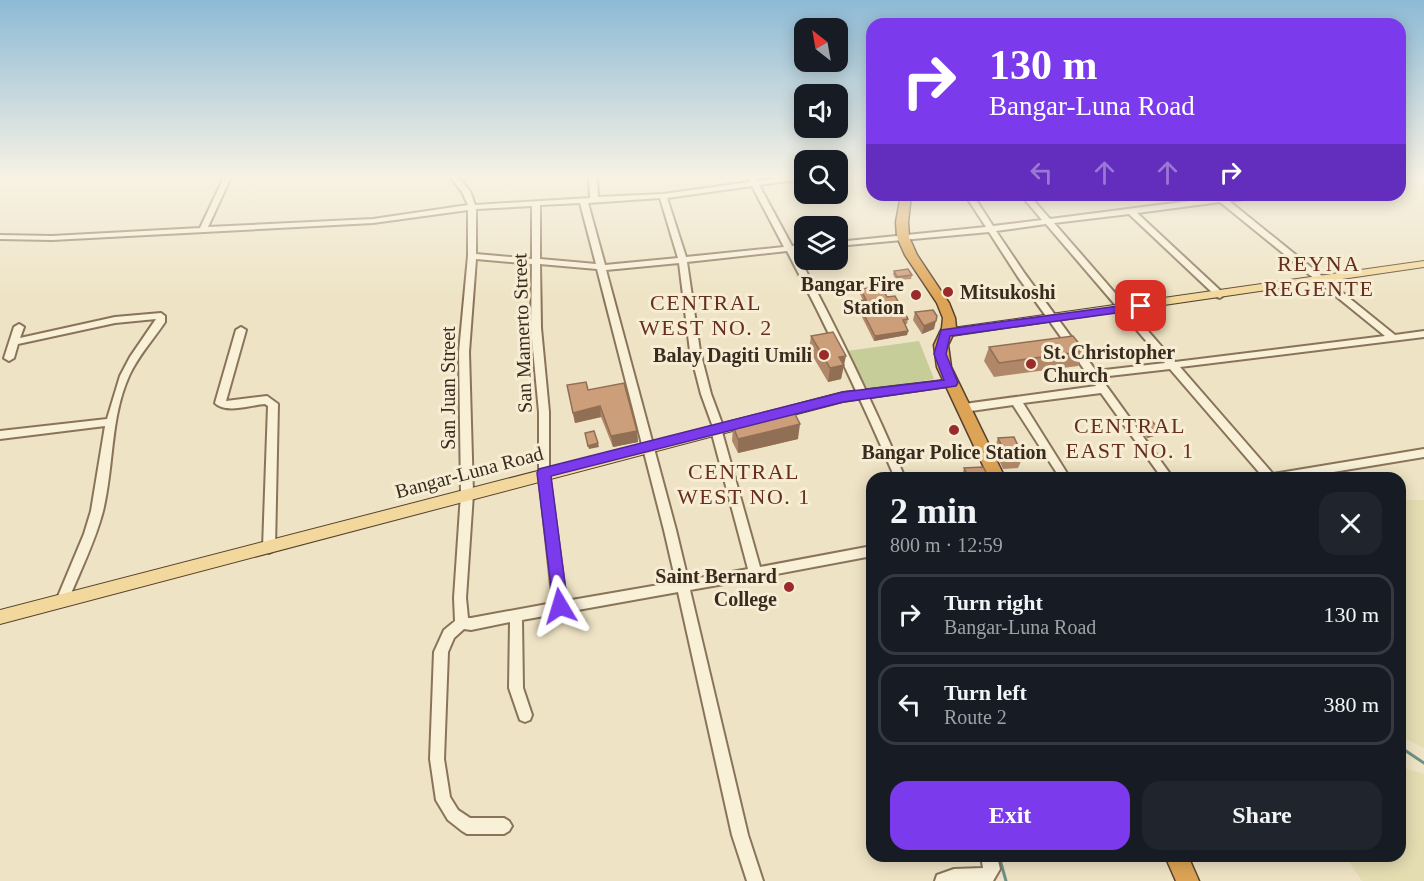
<!DOCTYPE html>
<meta charset="utf-8">
<style>
:root{--surface:#171b24;--page:#20242c;--text:#f1f3f6;--muted:#9ea1a6;--line:#363941;--accent:#7c3aed}
body{margin:0;font-family:Georgia,serif;background:var(--page);color:var(--text);height:100vh;display:flex;flex-direction:column;font-size:22px;white-space:nowrap}
*{box-sizing:border-box;margin:0}
p{font-size:20px;color:var(--muted)}
.icon{flex:none;width:33px;height:33px;fill:none;stroke:currentColor;stroke-width:2;stroke-linecap:round;stroke-linejoin:round}
.map{position:relative;flex:1;overflow:hidden}
.details{position:absolute;left:866px;top:472px;width:540px;height:390px;display:flex;flex-direction:column;background:var(--surface);border-radius:18px;box-shadow:0 3px 15px #0003}
.details>*{flex:none}
.guide{position:absolute;left:866px;top:18px;width:540px;height:183px;border-radius:18px;box-shadow:0 3px 15px #0003;background:#7c3aed;color:#fff;overflow:hidden}
.needle{width:39px;rotate:329deg}
.tools{position:absolute;left:794px;top:18px;display:grid;gap:12px}
.tools a{display:grid;place-items:center;width:54px;height:54px;border-radius:12px;background:var(--surface);box-shadow:0 3px 15px #0003;font-size:30px}
.pin{position:absolute;display:grid;place-items:center;width:51px;height:51px;color:#fff;margin:-26px;border-radius:12px;box-shadow:0 3px 9px #0006}
.me{position:absolute;width:66px;margin:-33px;rotate:353deg;stroke-linejoin:round;filter:drop-shadow(0 0 4px #0008)}
.turn{display:flex;align-items:center;gap:21px;height:126px;padding:0 24px;font-size:27px}
.turn .icon{width:78px;height:78px;stroke-width:2.5}
.turn b{display:block;font-size:42px;line-height:51px}
.lanes{display:flex;align-items:center;height:57px;padding:0 24px;background:#0003;justify-content:center;gap:30px;direction:ltr}
.lanes .off{opacity:.35}
.round{display:grid;place-items:center;flex:none;width:63px;height:63px;border-radius:18px;background:var(--page)}
.overview{display:flex;align-items:center;justify-content:space-between;height:102px;padding:0 24px}
h1{font-size:36px;font-weight:600;line-height:45px}
.primary-button{display:flex;gap:12px;margin-top:auto;padding:12px 24px}
.primary-button a{flex:1;height:69px;border-radius:18px;background:var(--accent);color:#fff;font-size:24px;font-weight:600;line-height:69px;text-align:center}
.primary-button a+a{background:var(--page);color:var(--text)}
ul{padding:0;list-style:none}
li{display:flex;align-items:center;gap:18px;height:81px;margin:0 12px 9px;padding:0 12px;border:3px solid var(--line);border-radius:18px}
li div{flex:1}
li b{display:block;font-size:22px}
li em{font-style:normal}
.map>svg:first-child{display:block}
.farmland{fill:#e4ddb2}
.green{fill:#c6cd98}
.lines{fill:none;stroke-linecap:round;stroke-linejoin:round}
.stream{stroke:#6d9088;stroke-width:3}
.minor-casing{stroke:#89745a;stroke-width:4}
.major-casing{stroke:#57422f;stroke-width:2}
.highway-casing{stroke:#57422f;stroke-width:3}
.minor{fill:#f9f0d8;fill-rule:evenodd}
.major{fill:#f2d89c;fill-rule:evenodd}
.highway{fill:#dea455;fill-rule:evenodd}
.wall{fill:#b08869}
.shaded-wall{fill:#906f55}
.building{fill:#cd9e7a;stroke:#906f55;stroke-width:1.5}
.route{fill:#7c3aed;stroke:#51269a;stroke-width:1.5}
.poi-dot{fill:#992b2a;stroke:#f6edd4;stroke-width:2}
.labels{text-anchor:middle;stroke-width:6;stroke-linejoin:round;paint-order:stroke}
.poi-label{font-size:20px;font-weight:bold;fill:#392c1e;stroke:#f6edd4;text-anchor:end}
.street-label{font-size:20px;fill:#392c1e;stroke:#f6edd4}
.quarter-label{font-size:22px;letter-spacing:1.5px;fill:#662e1e;stroke:#f6edd4}
</style>
<div class="map">
<svg width="1424" height="881" viewBox="0 0 1424 881">
<rect width="100%" height="100%" fill="#eee3c4"/>
<g class="farmland">
<path d="M1400,500H1424V748L1400,736Z"/>
<path d="M1400,763L1407,769L1424,774V881H1362L1346,857L1400,856Z"/>
</g>
<path class="green" d="M919,341L934,379L868,390L847,351Z"/>
<g class="lines">
<g class="stream">
<path d="M1400,747L1424,763"/>
<path d="M999,856L1006,881"/>
</g>
<defs>
<g id="minor">
<path d="M225,175H232L208,227L373,219L468,205L462,192L449,175H456L470,191L475,205L590,198L589,178L592,175H599L597,178L598,197L663,194L750,182L747,175H754L757,181L804,175V179L759,185L792,246L804,245V249L795,250C835,325 872,400 905,478H895C862,401 826,325 787,251L687,262L700,351L711,394L724,429L722,432L760,567L872,546V556L761,577L756,580L752,579L690,590L748,835L763,881H747L732,835L678,592L522,620L523,688L532,715L530,720L525,722L520,720L509,688L510,622L471,630L464,629L454,638L448,652L444,759L450,797L458,810L470,818H504L509,821L512,826L509,831L504,834H467L462,831L448,820L436,800L430,759L434,652L444,630L455,621L454,598L461,494L459,352L468,256V210L373,223L52,240L0,239V235L52,236L200,228ZM752,186L784,247L686,257L667,198ZM660,198L678,258L605,265L588,203ZM580,203L596,264L540,259V205ZM532,206V259L476,254V209ZM476,259L532,264L531,328L539,412V473L553,603L471,618H468L466,598L473,494L469,352ZM679,263L690,351L701,394L713,427L711,430L748,569L688,580L676,530L606,270ZM540,264L597,269L664,530L676,582L566,601L549,473V412L541,328Z"/>
<path d="M965,195H973L993,226L1042,220L1021,195H1029L1050,219L1221,197L1265,195L1261,197L1229,201L1395,335L1424,331V337L1180,367L1273,474L1424,449V457L1297,478H1264L1170,369L1100,377L1173,478H1162L1101,393L1023,403L1070,478H1060L1013,405L964,412L959,408L964,404L1096,386L1018,277L989,232L837,246V242L986,227ZM1220,202L1385,336L1175,362L1054,223L1129,214L1217,297L1220,298L1224,295L1223,293L1137,213ZM1046,224L1165,363L1096,371L1025,274L996,231Z"/>
<path d="M161,313L165,316V322C153,340 138,356 129,376C110,418 114,466 103,511C95,542 80,571 68,601L66,605L62,606L58,605L56,601L84,534L91,511L105,426L0,439V431L107,419L120,376L130,357L156,319L115,323L18,344L14,358L9,361L4,358L14,327L19,324L24,327L20,338L115,317Z"/>
<path d="M241,327L246,330L226,401L267,396L278,404L275,548L273,551L269,553L265,551L263,548L268,406L265,404C251,405 226,414 215,403L236,330Z"/>
<path d="M981,856H997L1000,869L993,881H935L937,875L954,869L983,868Z"/>
</g>
<g id="major">
<path d="M1424,261V267L945,337L939,333L945,329Z"/>
<path d="M951,379L955,380L957,383L955,386L843,402L0,624V610L843,392Z"/>
</g>
<g id="highway">
<path d="M901,195H911L908,222L909,237L917,255L949,303L955,318L956,328L948,345L951,367L1005,478H989L937,367L934,345L942,328L943,318L937,303L905,255L897,237L896,222Z"/>
<path d="M1165,856H1188L1199,881H1176Z"/>
</g>
</defs>
<use href="#minor" class="minor-casing"/>
<use href="#major" class="major-casing"/>
<use href="#highway" class="highway-casing"/>
<use href="#minor" class="minor"/>
<use href="#major" class="major"/>
<use href="#highway" class="highway"/>
</g>
<g class="wall">
<path d="M894,271L912,275L911,279L896,280L893,274Z"/>
<path d="M861,289L887,297L908,319L907,324H905L908,331L907,335L874,341L856,305L857,301L863,300L860,294Z"/>
<path d="M915,312L934,329L922,334L913,320Z"/>
<path d="M811,336L843,369L841,379L828,382L809,350Z"/>
<path d="M989,347L1085,351L1078,366L994,377L984,361Z"/>
<path d="M567,385L588,390L637,431L638,442L613,447L601,417L575,423Z"/>
<path d="M1144,421L1159,429L1154,436L1147,438L1140,429Z"/>
<path d="M733,426L798,439L738,453L732,441Z"/>
<path d="M998,438L1023,457L1018,468L1003,469L994,449Z"/>
<path d="M964,468L987,474L986,478H966L963,472Z"/>
</g>
<g class="shaded-wall">
<path d="M936,321L934,329L922,334L924,326Z"/>
<path d="M908,331L907,335L874,341L875,336Z"/>
<path d="M846,356L841,379L828,382L830,368L839,357Z"/>
<path d="M600,406L601,417L575,423L573,413Z"/>
<path d="M800,424L798,439L738,453V439Z"/>
<path d="M1159,429L1154,436L1147,438L1151,431Z"/>
<path d="M637,431L638,442L613,447L611,436Z"/>
<path d="M598,443L599,447L589,449L588,446Z"/>
</g>
<g class="building">
<path d="M908,269L912,275L897,277L894,271Z"/>
<path d="M881,286L887,297L895,296L908,319L903,320L908,331L875,336L857,301L866,300L861,289Z"/>
<path d="M933,310L937,316L936,321L924,326L915,312Z"/>
<path d="M833,332L846,356L839,357L844,365L830,368L811,336Z"/>
<path d="M1073,336L1085,351L999,363L989,347Z"/>
<path d="M586,382L588,390L624,383L637,431L611,436L600,406L573,413L567,385Z"/>
<path d="M794,412L800,424L738,439L733,426Z"/>
<path d="M1151,420L1159,429L1151,431L1144,421Z"/>
<path d="M594,431L598,443L588,446L585,433Z"/>
<path d="M1014,437L1023,457L1008,458L998,438Z"/>
<path d="M983,467L987,474L968,476L964,468Z"/>
</g>
<linearGradient id="sky" x2="0" y2="1"><stop stop-color="#8dbad6"/><stop offset="0.59" stop-color="#f7f2e4"/><stop offset="1" stop-color="#f7f2e4" stop-opacity="0"/></linearGradient>
<rect width="1424" height="299" fill="url(#sky)"/>
<path class="route" d="M1141,303L1145,304V309L950,336L946,354L958,383L956,386L843,402L551,476L568,606L565,611L560,613L554,611L537,473L539,469L843,392L944,380L934,354L941,330Z"/>
<g class="poi-dot">
<circle cx="948" cy="292" r="6"/>
<circle cx="916" cy="295" r="6"/>
<circle cx="824" cy="355" r="6"/>
<circle cx="1031" cy="364" r="6"/>
<circle cx="954" cy="430" r="6"/>
<circle cx="789" cy="587" r="6"/>
</g>
<g class="labels">
<g class="poi-label">
<text x="904" y="291">Bangar Fire<tspan x="904" dy="23">Station</tspan></text>
<text x="960" y="299" text-anchor="start">Mitsukoshi</text>
<text x="1043" y="359" text-anchor="start">St. Christopher<tspan x="1043" dy="23">Church</tspan></text>
<text x="812" y="362">Balay Dagiti Umili</text>
<text x="954" y="459" text-anchor="middle">Bangar Police Station</text>
<text x="777" y="583">Saint Bernard<tspan x="777" dy="23">College</tspan></text>
</g>
<g class="street-label">
<text transform="translate(522 333) rotate(-92)" y="7">San Mamerto Street</text>
<text transform="translate(448 388) rotate(-90)" y="7">San Juan Street</text>
<text transform="translate(469 472) rotate(-15)" y="7">Bangar-Luna Road</text>
</g>
<g class="quarter-label">
<text x="1319" y="271">REYNA<tspan x="1319" dy="25">REGENTE</tspan></text>
<text x="706" y="310">CENTRAL<tspan x="706" dy="25">WEST NO. 2</tspan></text>
<text x="1130" y="433">CENTRAL<tspan x="1130" dy="25">EAST NO. 1</tspan></text>
<text x="744" y="479">CENTRAL<tspan x="744" dy="25">WEST NO. 1</tspan></text>
</g>
</g>
</svg>
<div class="tools">
<a><svg class="needle" viewBox="-14 -14 28 28"><path d="M0-13l5 13h-10z" fill="#e53935"/><path d="M0 13l5-13h-10z" fill="#9ea1a6"/></svg></a>
<a><svg class="icon" aria-label="sound" viewBox="0 0 24 24"><path d="M4 9h4l5-4v14l-5-4H4zM17 9q2 3 0 6"/></svg></a>
<a><svg class="icon" aria-label="search" viewBox="0 0 24 24"><circle cx="10" cy="10" r="6"/><path d="M15 15l6 6"/></svg></a>
<a><svg class="icon" aria-label="layers" viewBox="0 0 24 24"><path d="M12 4l9 5-9 5-9-5zM3 14l9 5 9-5"/></svg></a>
</div>
<div class="pin" style="left:1141px;top:306px;background:#d93025"><svg class="icon" aria-label="arrive" viewBox="0 0 24 24"><path d="M6 21V4h12l-3 4 3 4H6"/></svg></div>
<svg class="me" style="left:560px;top:606px" viewBox="-20 -20 40 40"><path d="M0-17L14 15 0 8-14 15z" fill="#7c3aed" stroke="#fff" stroke-width="4"/></svg>
<div class="guide">
<div class="turn"><svg class="icon" aria-label="right" viewBox="0 0 24 24"><path d="M7 20v-9h11M14 6l5 5-5 5"/></svg><div><b>130 m</b>Bangar-Luna Road</div></div>
<div class="lanes"><svg class="icon off" aria-label="left" viewBox="0 0 24 24"><path d="M17 20v-9H6M10 6l-5 5 5 5"/></svg><svg class="icon off" aria-label="ahead" viewBox="0 0 24 24"><path d="M12 20V5M6 11l6-6 6 6"/></svg><svg class="icon off" aria-label="ahead" viewBox="0 0 24 24"><path d="M12 20V5M6 11l6-6 6 6"/></svg><svg class="icon" aria-label="right" viewBox="0 0 24 24"><path d="M7 20v-9h11M14 6l5 5-5 5"/></svg></div>
</div>
<section class="details">
<div class="overview"><div><h1>2 min</h1><p>800 m · 12:59</p></div><a class="round"><svg class="icon" aria-label="close" viewBox="0 0 24 24"><path d="M6 6l12 12M18 6L6 18"/></svg></a></div>
<ul>
<li><svg class="icon" aria-label="right" viewBox="0 0 24 24"><path d="M7 20v-9h11M14 6l5 5-5 5"/></svg><div><b>Turn right</b><p>Bangar-Luna Road</p></div><em>130 m</em></li>
<li><svg class="icon" aria-label="left" viewBox="0 0 24 24"><path d="M17 20v-9H6M10 6l-5 5 5 5"/></svg><div><b>Turn left</b><p>Route 2</p></div><em>380 m</em></li>
</ul>
<div class="primary-button"><a>Exit</a><a>Share</a></div>
</section>
</div>
